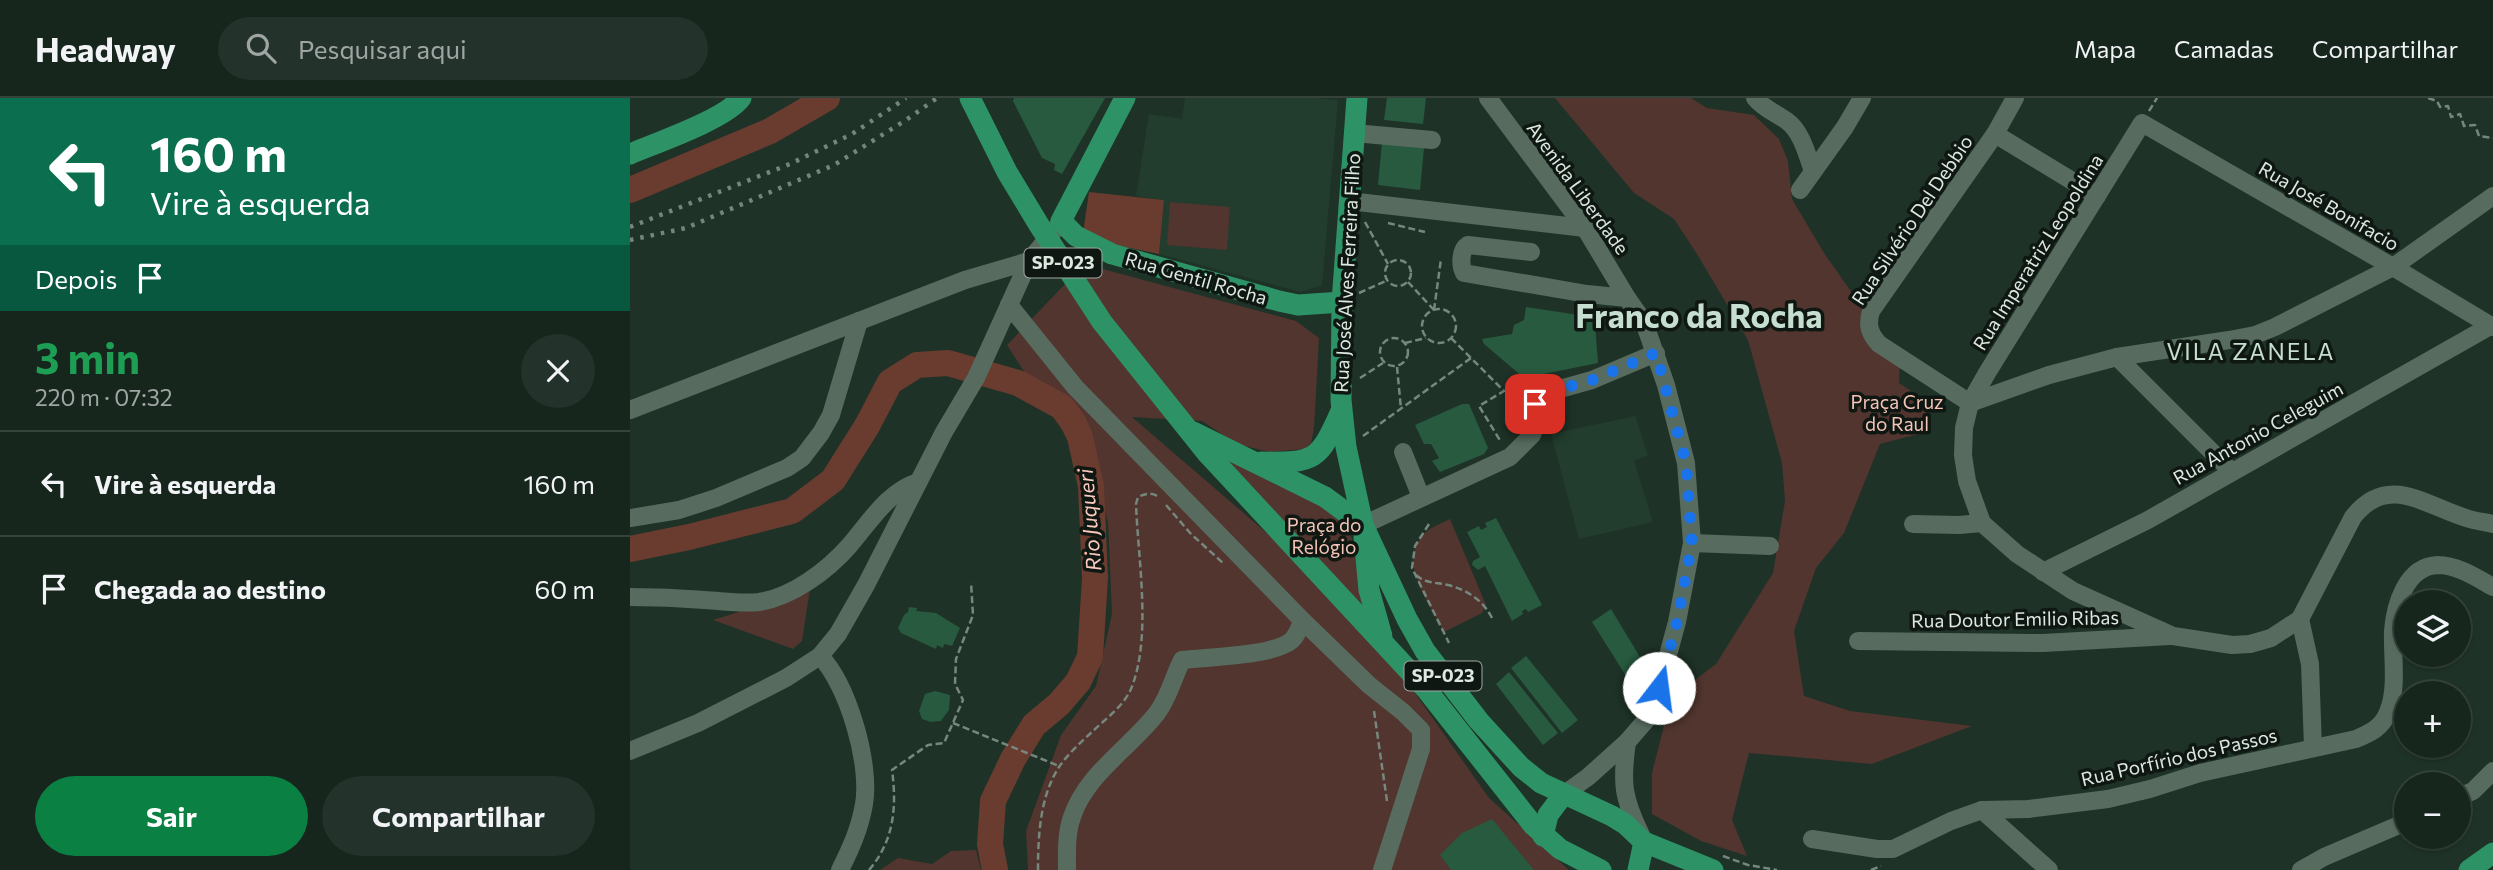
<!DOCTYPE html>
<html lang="pt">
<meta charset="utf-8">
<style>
:root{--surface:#16261d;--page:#23322a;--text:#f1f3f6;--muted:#9ea5a4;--line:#35433b;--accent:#0b8043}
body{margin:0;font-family:Commissioner,sans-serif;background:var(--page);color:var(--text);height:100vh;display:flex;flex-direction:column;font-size:26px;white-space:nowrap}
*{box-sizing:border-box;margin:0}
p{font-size:23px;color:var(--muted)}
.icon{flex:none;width:38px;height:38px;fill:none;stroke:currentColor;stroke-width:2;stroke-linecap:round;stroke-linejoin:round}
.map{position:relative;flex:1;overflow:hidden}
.details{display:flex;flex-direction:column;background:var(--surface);width:630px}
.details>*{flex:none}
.top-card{background:#0b6e4f;color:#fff;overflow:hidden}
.controls{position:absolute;left:1764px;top:492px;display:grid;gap:14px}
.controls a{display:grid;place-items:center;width:77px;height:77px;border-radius:50%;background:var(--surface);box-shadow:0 2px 5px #0004,0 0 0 2px var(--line);font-size:35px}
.pin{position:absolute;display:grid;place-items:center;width:60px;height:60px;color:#fff;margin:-30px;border-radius:14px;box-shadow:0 4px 10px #0006}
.me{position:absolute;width:77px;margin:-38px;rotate:15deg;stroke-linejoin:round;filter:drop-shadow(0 0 5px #0008)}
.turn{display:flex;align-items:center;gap:24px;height:147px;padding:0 35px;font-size:32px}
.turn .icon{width:91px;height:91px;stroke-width:2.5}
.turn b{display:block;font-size:49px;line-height:60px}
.then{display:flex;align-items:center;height:66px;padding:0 35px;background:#0003;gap:14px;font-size:26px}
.round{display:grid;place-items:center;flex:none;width:74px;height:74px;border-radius:37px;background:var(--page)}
.head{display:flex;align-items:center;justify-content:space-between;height:119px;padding:0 35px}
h1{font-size:42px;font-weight:700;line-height:52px;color:#1e9e55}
.primary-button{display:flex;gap:14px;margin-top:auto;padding:14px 35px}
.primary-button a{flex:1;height:80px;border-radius:42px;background:var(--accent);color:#fff;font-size:28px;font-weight:700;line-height:80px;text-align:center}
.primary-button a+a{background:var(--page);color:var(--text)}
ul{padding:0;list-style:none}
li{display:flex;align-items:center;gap:21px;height:105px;padding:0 35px;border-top:2px solid var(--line)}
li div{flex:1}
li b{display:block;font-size:26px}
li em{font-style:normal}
header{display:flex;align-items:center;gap:42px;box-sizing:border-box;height:98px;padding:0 35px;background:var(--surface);border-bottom:2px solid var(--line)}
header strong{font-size:33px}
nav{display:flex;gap:38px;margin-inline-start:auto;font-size:24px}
.search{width:490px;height:63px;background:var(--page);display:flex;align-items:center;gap:18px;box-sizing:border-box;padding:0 24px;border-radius:38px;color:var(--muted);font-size:26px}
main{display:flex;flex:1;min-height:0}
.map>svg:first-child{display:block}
.built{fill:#223d2d}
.green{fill:#51352e}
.water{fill:#6a3b2f}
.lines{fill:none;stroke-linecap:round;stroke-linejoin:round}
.stream{stroke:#6a3b2f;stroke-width:4.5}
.river{stroke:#6a3b2f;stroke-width:26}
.building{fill:#285a3f}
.path{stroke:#76877d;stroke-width:2.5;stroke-dasharray:7 3.5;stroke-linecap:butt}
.minor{stroke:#576c5f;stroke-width:18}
.major{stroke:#2e9267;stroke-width:21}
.rail{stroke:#75857c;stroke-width:4.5;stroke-dasharray:3.5 7;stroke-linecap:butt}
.route{stroke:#1a73e8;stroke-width:12;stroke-dasharray:0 21.6}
.labels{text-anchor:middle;stroke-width:7;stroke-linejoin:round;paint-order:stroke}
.shield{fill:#0f1712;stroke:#9ea9a2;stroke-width:2}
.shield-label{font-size:18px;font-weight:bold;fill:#dce8e0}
.street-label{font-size:19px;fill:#dce8e0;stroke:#0f1712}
.park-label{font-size:19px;fill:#f6c4b7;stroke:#0f1712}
.water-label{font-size:21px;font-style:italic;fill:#fdcbbe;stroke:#0f1712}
.quarter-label{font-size:23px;letter-spacing:2px;fill:#c6decf;stroke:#0f1712}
.town-label{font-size:33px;font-weight:bold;fill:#c6decf;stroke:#0f1712}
</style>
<header>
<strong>Headway</strong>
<div class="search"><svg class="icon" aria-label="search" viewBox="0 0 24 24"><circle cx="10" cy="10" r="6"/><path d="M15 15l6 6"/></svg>Pesquisar aqui</div>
<nav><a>Mapa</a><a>Camadas</a><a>Compartilhar</a></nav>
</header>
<main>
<section class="details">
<div class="top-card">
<div class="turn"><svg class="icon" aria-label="left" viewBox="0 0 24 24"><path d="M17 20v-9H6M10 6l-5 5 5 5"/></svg><div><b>160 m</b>Vire à esquerda</div></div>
<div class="then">Depois<svg class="icon" aria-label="arrive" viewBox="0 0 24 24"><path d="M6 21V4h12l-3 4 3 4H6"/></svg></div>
</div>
<div class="head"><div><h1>3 min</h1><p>220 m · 07:32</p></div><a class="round"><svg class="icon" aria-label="close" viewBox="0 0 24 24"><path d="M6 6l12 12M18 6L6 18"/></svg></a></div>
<ul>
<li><svg class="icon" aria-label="left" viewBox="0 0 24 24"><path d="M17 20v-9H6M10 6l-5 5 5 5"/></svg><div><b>Vire à esquerda</b></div><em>160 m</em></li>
<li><svg class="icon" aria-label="arrive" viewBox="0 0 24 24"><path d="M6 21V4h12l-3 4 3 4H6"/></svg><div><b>Chegada ao destino</b></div><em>60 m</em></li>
</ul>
<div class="primary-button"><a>Sair</a><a>Compartilhar</a></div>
</section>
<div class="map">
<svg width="1863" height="772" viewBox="0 0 1863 772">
<rect width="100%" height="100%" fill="#1e3227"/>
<g class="built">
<path d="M555,0H686L708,2L692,187L671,194L529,156L534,102L506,98L519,16L552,21Z"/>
<path d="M1005,318L1018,357L1004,363L1023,424L949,441L921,336Z"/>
</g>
<g class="green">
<path d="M925,0H1061L1077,10L1124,17L1149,41L1158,63L1162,101L1194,155L1270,263L1269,285C1297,304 1297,301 1296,334L1250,346L1214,435L1186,470L1164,533L1174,598L1220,613L1342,628L1242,666L1119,655L1102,722L1117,758L1071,743L1022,716V675L1041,600L1086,566L1143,475L1155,403L1152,365L1118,242L1067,156L1044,121L1004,95Z"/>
<path d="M540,104L600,109L597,152L537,147Z"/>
<path d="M454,166L666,223L689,240L684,330L681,345L675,351L640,354L606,346L572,323L502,319L681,473L749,544L859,700L939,772H398L396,733L431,637L466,588L482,516L478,424L468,388L377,247Z"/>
<path d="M594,361L680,400L714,424L722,441L733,510Z"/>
<path d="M820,421L856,507L852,515L814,534C799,504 762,458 800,431C806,427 814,424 820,421Z"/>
<path d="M180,491L172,543L163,551L83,522Z"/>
<path d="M346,752L351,772H250L268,760L302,766L321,753Z"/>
</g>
<path class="water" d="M459,94L534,102L529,156L486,147L453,135Z"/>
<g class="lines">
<path class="stream" d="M192,0V4"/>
<g class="river">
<path d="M0,92L140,33L197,0"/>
<path d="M0,451L59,439L162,413L203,382L237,328L260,284L287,267L318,265L388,285L432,309L443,324L450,339L461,388L465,480L460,559L448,584L429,606L404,627L383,661L363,703L360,746L365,772"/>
</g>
</g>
<g class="building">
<path d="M384,0H475L432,76L424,72L425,66L412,60L383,3Z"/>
<path d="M757,0H796L793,26L754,22Z"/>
<path d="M752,44L794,50L790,92L748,87Z"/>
<path d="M896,209L962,219L965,226L968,265L894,280L854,246L852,241L882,236L884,227L894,222Z"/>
<path d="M832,306H839L858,350L854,356L810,374L802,363L809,360L801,346H794L785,327Z"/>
<path d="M866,420L912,507L898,514L896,511L892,513L893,516L882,523L855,468L848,472L842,467L843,463L850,459L837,434L849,428L851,432L857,429L855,425Z"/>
<path d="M279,509L287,510L286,513L306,515L330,530L322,548L314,546L313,550L307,547L306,551L271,535L268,530L274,517L278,514Z"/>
<path d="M981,511L1016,569L998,581L962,524Z"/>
<path d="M896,558L948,622L932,635L881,570Z"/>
<path d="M879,574L928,635L913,647L866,586Z"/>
<path d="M305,593L320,597L319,612L311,623L301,624L292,621L289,613L295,596Z"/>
<path d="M862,721L904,772H821L810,757L832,735Z"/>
</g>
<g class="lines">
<g class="path">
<path d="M1798,0L1807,3L1810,9L1818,8L1821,19L1830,16L1834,28L1845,27L1849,38L1863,40"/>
<path d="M1519,13L1527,0"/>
<path d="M735,124L758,166"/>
<path d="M758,125L795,134"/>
<circle cx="768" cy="175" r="13"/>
<path d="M778,184L804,212"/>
<path d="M729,195L758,182"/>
<circle cx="809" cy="228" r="17"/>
<path d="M804,212L811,161"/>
<path d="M821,240L874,293L849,308L871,344"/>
<circle cx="764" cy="254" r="14"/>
<path d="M775,245L796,240"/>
<path d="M767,269L771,311"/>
<path d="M730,280L753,265"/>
<path d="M733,338L841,260"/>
<path d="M536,407L561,436L593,465"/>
<path d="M799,426L785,448L782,470L819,545"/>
<path d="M786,477C796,486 806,484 818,487C837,492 853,502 862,520"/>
<path d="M744,613L757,703"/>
<path d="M323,625L429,668"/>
<path d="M1093,758L1118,767L1147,772"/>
<path d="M239,772C264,743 267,709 262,672L298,647L314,645L333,602L325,586L326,561L343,517L341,484"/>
<path d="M408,772C408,738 410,698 429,669C437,657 451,644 462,634C475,621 493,609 501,591C522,540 508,462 506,406L508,399C516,395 523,394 530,400"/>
<path d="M1241,772L1251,768"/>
</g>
<g class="minor">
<path d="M858,0L955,130L997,200L1014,224L1036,287L1056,365L1062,445L1047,524L1029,590L1017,621L997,644L958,679L933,697"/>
<path d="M1125,0C1134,11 1146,15 1157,23C1172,34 1177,57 1183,73"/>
<path d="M724,35L802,42"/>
<path d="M1365,36L1467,98"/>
<path d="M1170,92L1215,29L1232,0"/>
<path d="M719,103L955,130"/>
<path d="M901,154L838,147C830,152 830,167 834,175L957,196L997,200"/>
<path d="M379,207L445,289L672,522L739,587L773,614L791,632V651L752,772"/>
<path d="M1863,229L1763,169L1512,25L1357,275L1340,305L1334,330L1333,357L1337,383L1352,425L1387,456L1443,493L1543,538L1602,547L1620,546L1641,540L1670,521L1723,419C1758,375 1794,407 1836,420C1845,423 1854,424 1863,426"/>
<path d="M1487,259L1601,373"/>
<path d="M1340,305L1419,277L1487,259L1599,242L1625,237L1645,229L1763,169L1863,98"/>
<path d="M1340,305L1249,246C1239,235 1237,227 1241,213L1365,36L1385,0"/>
<path d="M0,312L335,182L399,163"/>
<path d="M773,354L791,399"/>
<path d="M0,420L49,412L86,400L157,370L172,360L191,335L201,317L229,223"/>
<path d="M1283,426L1329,427L1352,425"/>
<path d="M733,427L880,359L902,337L906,326L905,306L912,296L962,282L1026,255"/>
<path d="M1062,445L1140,448"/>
<path d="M1413,474L1518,422L1860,228"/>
<path d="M0,499C25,499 50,500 75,502C93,503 111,506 129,504C162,499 197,473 219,448C239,425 258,393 288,384"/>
<path d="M1670,521L1680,566L1683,650"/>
<path d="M1228,543L1413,545L1540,538"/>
<path d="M190,558C218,587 241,666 234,706C230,730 221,750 210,772"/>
<path d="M997,644C991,685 993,700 1011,737"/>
<path d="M0,653L68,625L156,580L190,558L208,536L236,487L314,334L346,280L399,163L426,130"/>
<path d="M1829,699L1843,693L1863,673"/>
<path d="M1352,712L1419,772"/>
<path d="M1182,741L1247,751H1263L1321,723L1352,712L1398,711L1478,701L1520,691L1570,675L1726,641C1740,635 1752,630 1758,614C1768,590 1762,559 1763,533C1765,507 1776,468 1808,467C1827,467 1847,480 1863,489"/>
<path d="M437,772C437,755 436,735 442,719C456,676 500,650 527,615C539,599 543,580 552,562C577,559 645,558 662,542C667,537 670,529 672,522"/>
<path d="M1671,772L1694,759L1776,724"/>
</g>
<g class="major">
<path d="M340,0L377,74L409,127L472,224L576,354L796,591L903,727L930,751L971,772"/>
<path d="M495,0L431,123L446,138L482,156L649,203L668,207L712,204"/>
<path d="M727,0L712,204L711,302L716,349L733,427L777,521L795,553L849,623L891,669L911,685L982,718L995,726L1014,744L1083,772"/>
<path d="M0,56C26,45 96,21 111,0"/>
<path d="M563,334L695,399L733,427"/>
<path d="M631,364C685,365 689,363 711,313"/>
<path d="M734,439L739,492L752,538"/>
<path d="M913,738L918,717L933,697"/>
<path d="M1008,772L1014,744"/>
<path d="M1839,772L1863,755"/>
</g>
<g class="rail">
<path d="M0,129L160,66L222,36L276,0"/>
<path d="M0,142L56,130L204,67L276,22L307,0"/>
</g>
</g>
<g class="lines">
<path class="route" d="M905,306L912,296L962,282L1026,255L1056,365L1062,445L1047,524L1029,590"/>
</g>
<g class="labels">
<g class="shield">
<rect x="394.5" y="150.5" width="77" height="29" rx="5"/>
<rect x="774.5" y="563.5" width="77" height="29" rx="5"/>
</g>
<g class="shield-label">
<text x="433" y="171">SP-023</text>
<text x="813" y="584">SP-023</text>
</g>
<g class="street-label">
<text transform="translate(948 90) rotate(54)" y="7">Avenida Liberdade</text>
<text transform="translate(1699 108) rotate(30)" y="7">Rua José Bonifacio</text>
<text transform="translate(1282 122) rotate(-56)" y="7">Rua Silvério Del Debbio</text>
<text transform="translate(1408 154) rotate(-58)" y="7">Rua Imperatriz Leopoldina</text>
<text transform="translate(717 175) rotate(-87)" y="7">Rua José Alves Ferreira Filho</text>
<text transform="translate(566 180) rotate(16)" y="7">Rua Gentil Rocha</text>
<text transform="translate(1628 335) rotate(-29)" y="7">Rua Antonio Celeguim</text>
<text transform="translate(1385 521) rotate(-1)" y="7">Rua Doutor Emilio Ribas</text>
<text transform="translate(1549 659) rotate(-13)" y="7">Rua Porfírio dos Passos</text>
</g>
<g class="park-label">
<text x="1267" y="311">Praça Cruz<tspan x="1267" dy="22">do Raul</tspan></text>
<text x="694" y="434">Praça do<tspan x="694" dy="22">Relógio</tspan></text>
</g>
<g class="water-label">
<text transform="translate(460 422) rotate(-95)" y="7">Rio Juqueri</text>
</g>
<g class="quarter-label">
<text x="1621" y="262">VILA ZANELA</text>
</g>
<g class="town-label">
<text x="1069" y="230">Franco da Rocha</text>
</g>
</g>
</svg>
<div class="controls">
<a><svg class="icon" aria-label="layers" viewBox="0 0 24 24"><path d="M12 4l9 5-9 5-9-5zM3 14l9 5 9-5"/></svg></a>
<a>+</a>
<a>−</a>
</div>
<div class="pin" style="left:905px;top:306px;background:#d93025"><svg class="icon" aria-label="arrive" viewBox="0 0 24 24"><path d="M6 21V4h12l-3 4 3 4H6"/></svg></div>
<svg class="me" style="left:1029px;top:590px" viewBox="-20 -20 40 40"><circle r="19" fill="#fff"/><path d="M0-13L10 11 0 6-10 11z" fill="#1a73e8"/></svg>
</div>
</main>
